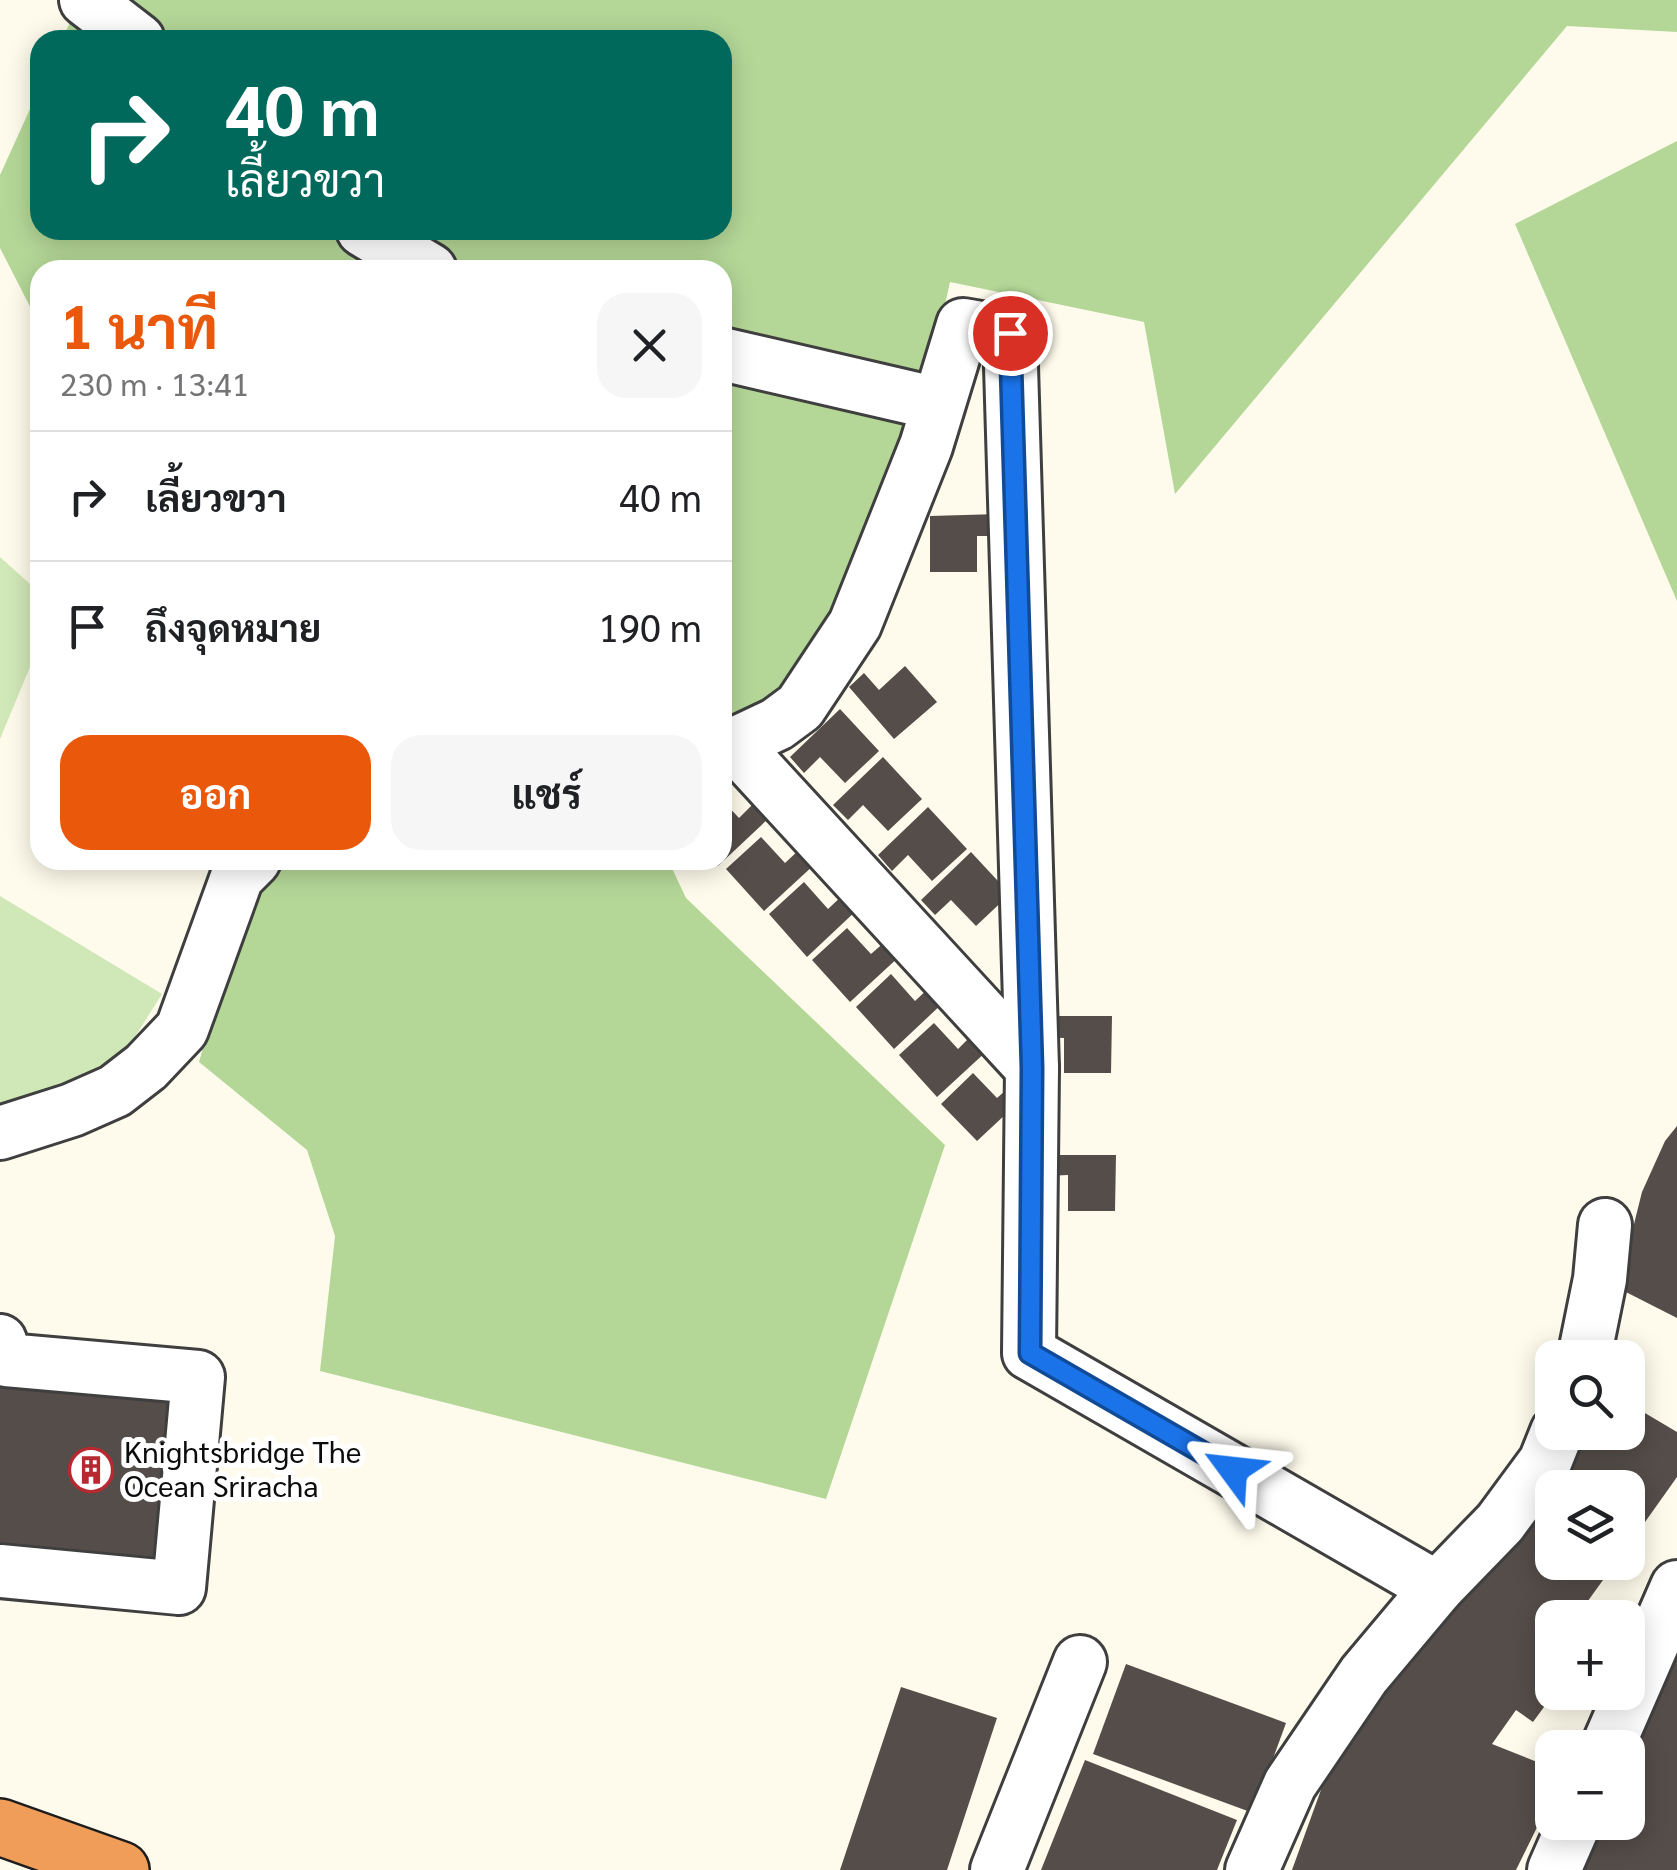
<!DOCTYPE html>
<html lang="th">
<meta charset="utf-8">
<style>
:root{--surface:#fff;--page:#f6f6f6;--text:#202124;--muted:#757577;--line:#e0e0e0;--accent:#ea580c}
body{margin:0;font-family:Georgia,Sarabun,serif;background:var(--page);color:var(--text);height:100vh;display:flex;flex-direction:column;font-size:38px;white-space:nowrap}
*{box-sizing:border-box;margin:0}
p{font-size:32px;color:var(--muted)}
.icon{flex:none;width:55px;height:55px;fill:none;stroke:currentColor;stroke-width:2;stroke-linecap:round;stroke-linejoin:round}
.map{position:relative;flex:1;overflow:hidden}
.sheet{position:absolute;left:30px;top:260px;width:702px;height:610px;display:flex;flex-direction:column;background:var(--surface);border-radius:30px;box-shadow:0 5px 25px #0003}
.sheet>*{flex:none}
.top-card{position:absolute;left:30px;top:30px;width:702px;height:210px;border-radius:30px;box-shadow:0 5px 25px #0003;background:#00695c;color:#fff;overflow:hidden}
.controls{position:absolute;left:1535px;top:1340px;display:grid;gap:20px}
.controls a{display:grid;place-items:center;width:110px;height:110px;border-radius:20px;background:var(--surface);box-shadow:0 5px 25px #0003;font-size:50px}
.pin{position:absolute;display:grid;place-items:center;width:85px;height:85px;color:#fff;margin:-42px;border:5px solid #fff;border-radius:50%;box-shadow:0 2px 10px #0007}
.me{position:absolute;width:110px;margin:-55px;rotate:300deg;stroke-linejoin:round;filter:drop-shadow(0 0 8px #0008)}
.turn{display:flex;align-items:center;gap:35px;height:210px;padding:0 30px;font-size:45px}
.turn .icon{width:130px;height:130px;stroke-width:2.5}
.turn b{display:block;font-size:70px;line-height:85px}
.round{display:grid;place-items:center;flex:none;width:105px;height:105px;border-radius:30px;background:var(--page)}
.overview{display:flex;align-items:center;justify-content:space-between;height:170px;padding:0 30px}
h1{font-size:60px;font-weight:700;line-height:75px;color:var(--accent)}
.cta{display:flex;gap:20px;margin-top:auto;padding:20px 30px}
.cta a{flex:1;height:115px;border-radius:30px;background:var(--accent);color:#fff;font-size:40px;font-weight:700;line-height:115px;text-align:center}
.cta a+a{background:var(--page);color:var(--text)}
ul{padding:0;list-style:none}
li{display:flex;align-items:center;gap:30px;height:130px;padding:0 30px;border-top:2px solid var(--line)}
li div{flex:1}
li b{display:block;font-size:38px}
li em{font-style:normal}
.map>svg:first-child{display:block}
.green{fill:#d0e7b7}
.forest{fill:#b4d797}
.building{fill:#544d49}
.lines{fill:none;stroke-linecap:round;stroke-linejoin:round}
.minor-casing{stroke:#3f3f3f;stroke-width:58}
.highway-casing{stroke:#1d1d1d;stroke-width:60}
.minor{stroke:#fff;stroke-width:52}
.highway{stroke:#f09d59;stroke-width:55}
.route-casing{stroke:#114b97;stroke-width:25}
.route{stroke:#1a73e8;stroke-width:18}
.labels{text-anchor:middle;stroke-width:10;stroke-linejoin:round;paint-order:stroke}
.poi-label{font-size:30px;fill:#0c0c0c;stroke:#fff;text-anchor:start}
</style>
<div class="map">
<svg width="1677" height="1870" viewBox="0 0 1677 1870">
<rect width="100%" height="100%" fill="#fefbec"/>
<g class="green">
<path d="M0,557L40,593V643L0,739Z"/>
<path d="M0,896L162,994L107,1081L0,1115Z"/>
</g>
<g class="forest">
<path d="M80,0H1677V32L1567,26L1175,494L1144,322L950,282L914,443L797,689L723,729L722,270H40V326L0,248V175L40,87V230H722V40H62Z"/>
<path d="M1677,141V601L1515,224Z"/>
<path d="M274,860H668L686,898L945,1145L826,1499L320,1371L335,1236L307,1150L199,1062L244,907Z"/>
</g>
<g class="building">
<path d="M999,514V536H977V572H930V516Z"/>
<path d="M905,666L937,702L894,739L849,687L864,673L879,690Z"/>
<path d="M840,709L879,751L845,783L820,757L804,773L790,757Z"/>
<path d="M883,757L922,799L888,831L863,805L848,820L833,805Z"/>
<path d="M722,800L739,818L754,803L769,818L718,866L713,860H722Z"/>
<path d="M928,807L967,849L932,881L908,855L892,871L878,855Z"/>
<path d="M761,837L785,863L800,849L815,864L764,911L726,869Z"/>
<path d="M971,852L1010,894L976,926L951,900L935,915L921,900Z"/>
<path d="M804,882L828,909L844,894L858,909L807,957L769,914Z"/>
<path d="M847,928L871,954L887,940L901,955L850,1002L812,960Z"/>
<path d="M891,974L915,1001L931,986L945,1001L894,1049L856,1007Z"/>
<path d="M1043,1016H1112L1111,1073H1064V1038L1043,1037Z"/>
<path d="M934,1023L958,1049L973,1034L988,1050L937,1097L899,1055Z"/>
<path d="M973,1073L997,1098L1014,1083L1021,1100L977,1141L941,1104Z"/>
<path d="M1677,1126V1318L1618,1288L1642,1192L1665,1141Z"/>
<path d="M1046,1155H1116L1115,1211H1068V1175L1047,1176Z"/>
<path d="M0,1371L188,1389L177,1569L0,1550Z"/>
<path d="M1628,1403L1677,1432V1477L1628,1546V1488H1552V1562H1616L1585,1605L1602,1618H1552L1555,1692L1533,1722L1516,1710L1492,1744L1552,1768V1797L1516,1870H1292L1326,1776L1371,1696L1580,1432H1628Z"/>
<path d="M1677,1632V1870H1578L1599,1822H1628V1753Z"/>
<path d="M1126,1664L1286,1723L1253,1813L1093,1754Z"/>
<path d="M901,1687L997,1718L947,1870H840Z"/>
<path d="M1085,1760L1237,1820L1217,1870H1041Z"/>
</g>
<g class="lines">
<defs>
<g id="minor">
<path d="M86,0L138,40"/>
<path d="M363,230L430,270"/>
<path d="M722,354L938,404"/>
<path d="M734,744L1032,1068"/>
<path d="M722,750L777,724L800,707L855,624L926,446L963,325L1010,333L1032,1068L1029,1353L1437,1588"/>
<path d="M0,1133L72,1110L115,1091L146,1067L182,1029L237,877L254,860"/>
<path d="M0,1341L6,1360L198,1377L179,1588L0,1571"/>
<path d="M1584,1358L1600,1279L1605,1225"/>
<path d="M1607,1748L1677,1587"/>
<path d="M997,1870L1080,1662"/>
<path d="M1252,1870L1290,1784L1364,1675L1437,1588L1500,1523L1545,1462L1557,1432"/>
<path d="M1554,1870L1575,1822"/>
</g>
<path id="highway" d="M0,1827L121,1870"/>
</defs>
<use href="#minor" class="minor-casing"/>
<use href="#highway" class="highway-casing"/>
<use href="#minor" class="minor"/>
<use href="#highway" class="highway"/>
</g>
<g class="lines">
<defs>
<path id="route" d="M1010,333L1032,1068L1030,1353L1233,1470"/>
</defs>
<use href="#route" class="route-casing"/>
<use href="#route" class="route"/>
</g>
<defs>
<symbol id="building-ring" viewBox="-11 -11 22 22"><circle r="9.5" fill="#fff" stroke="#b72930" stroke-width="1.5"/><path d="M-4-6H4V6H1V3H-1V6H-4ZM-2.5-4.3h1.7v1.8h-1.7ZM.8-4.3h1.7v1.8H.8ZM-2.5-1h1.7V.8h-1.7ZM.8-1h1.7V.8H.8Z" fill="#b72930"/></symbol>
</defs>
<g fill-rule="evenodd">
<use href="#building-ring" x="66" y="1445" width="50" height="50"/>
</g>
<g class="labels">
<g class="poi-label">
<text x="124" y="1463">Knightsbridge The<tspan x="124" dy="34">Ocean Sriracha</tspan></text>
</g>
</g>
</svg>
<div class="controls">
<a><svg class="icon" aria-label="search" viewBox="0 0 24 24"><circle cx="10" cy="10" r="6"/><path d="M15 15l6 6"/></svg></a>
<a><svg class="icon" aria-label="layers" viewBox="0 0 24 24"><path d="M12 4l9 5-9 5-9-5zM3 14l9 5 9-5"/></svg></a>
<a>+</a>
<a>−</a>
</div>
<div class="pin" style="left:1010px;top:333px;background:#d93025"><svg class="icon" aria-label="arrive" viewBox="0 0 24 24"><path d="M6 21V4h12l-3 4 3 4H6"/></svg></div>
<svg class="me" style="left:1233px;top:1470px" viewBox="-20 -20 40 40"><path d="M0-17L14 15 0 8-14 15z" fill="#1a73e8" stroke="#fff" stroke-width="4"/></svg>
<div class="top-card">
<div class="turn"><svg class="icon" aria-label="right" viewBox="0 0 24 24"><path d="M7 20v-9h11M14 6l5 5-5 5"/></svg><div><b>40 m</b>เลี้ยวขวา</div></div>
</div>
<section class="sheet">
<div class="overview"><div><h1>1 นาที</h1><p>230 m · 13:41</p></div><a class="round"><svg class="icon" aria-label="close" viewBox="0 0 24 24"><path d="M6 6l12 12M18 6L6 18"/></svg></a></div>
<ul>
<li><svg class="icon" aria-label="right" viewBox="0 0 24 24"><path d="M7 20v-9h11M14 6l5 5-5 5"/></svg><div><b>เลี้ยวขวา</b></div><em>40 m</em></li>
<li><svg class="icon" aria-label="arrive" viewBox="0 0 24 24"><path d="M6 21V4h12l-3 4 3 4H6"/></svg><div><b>ถึงจุดหมาย</b></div><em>190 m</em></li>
</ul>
<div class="cta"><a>ออก</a><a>แชร์</a></div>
</section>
</div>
